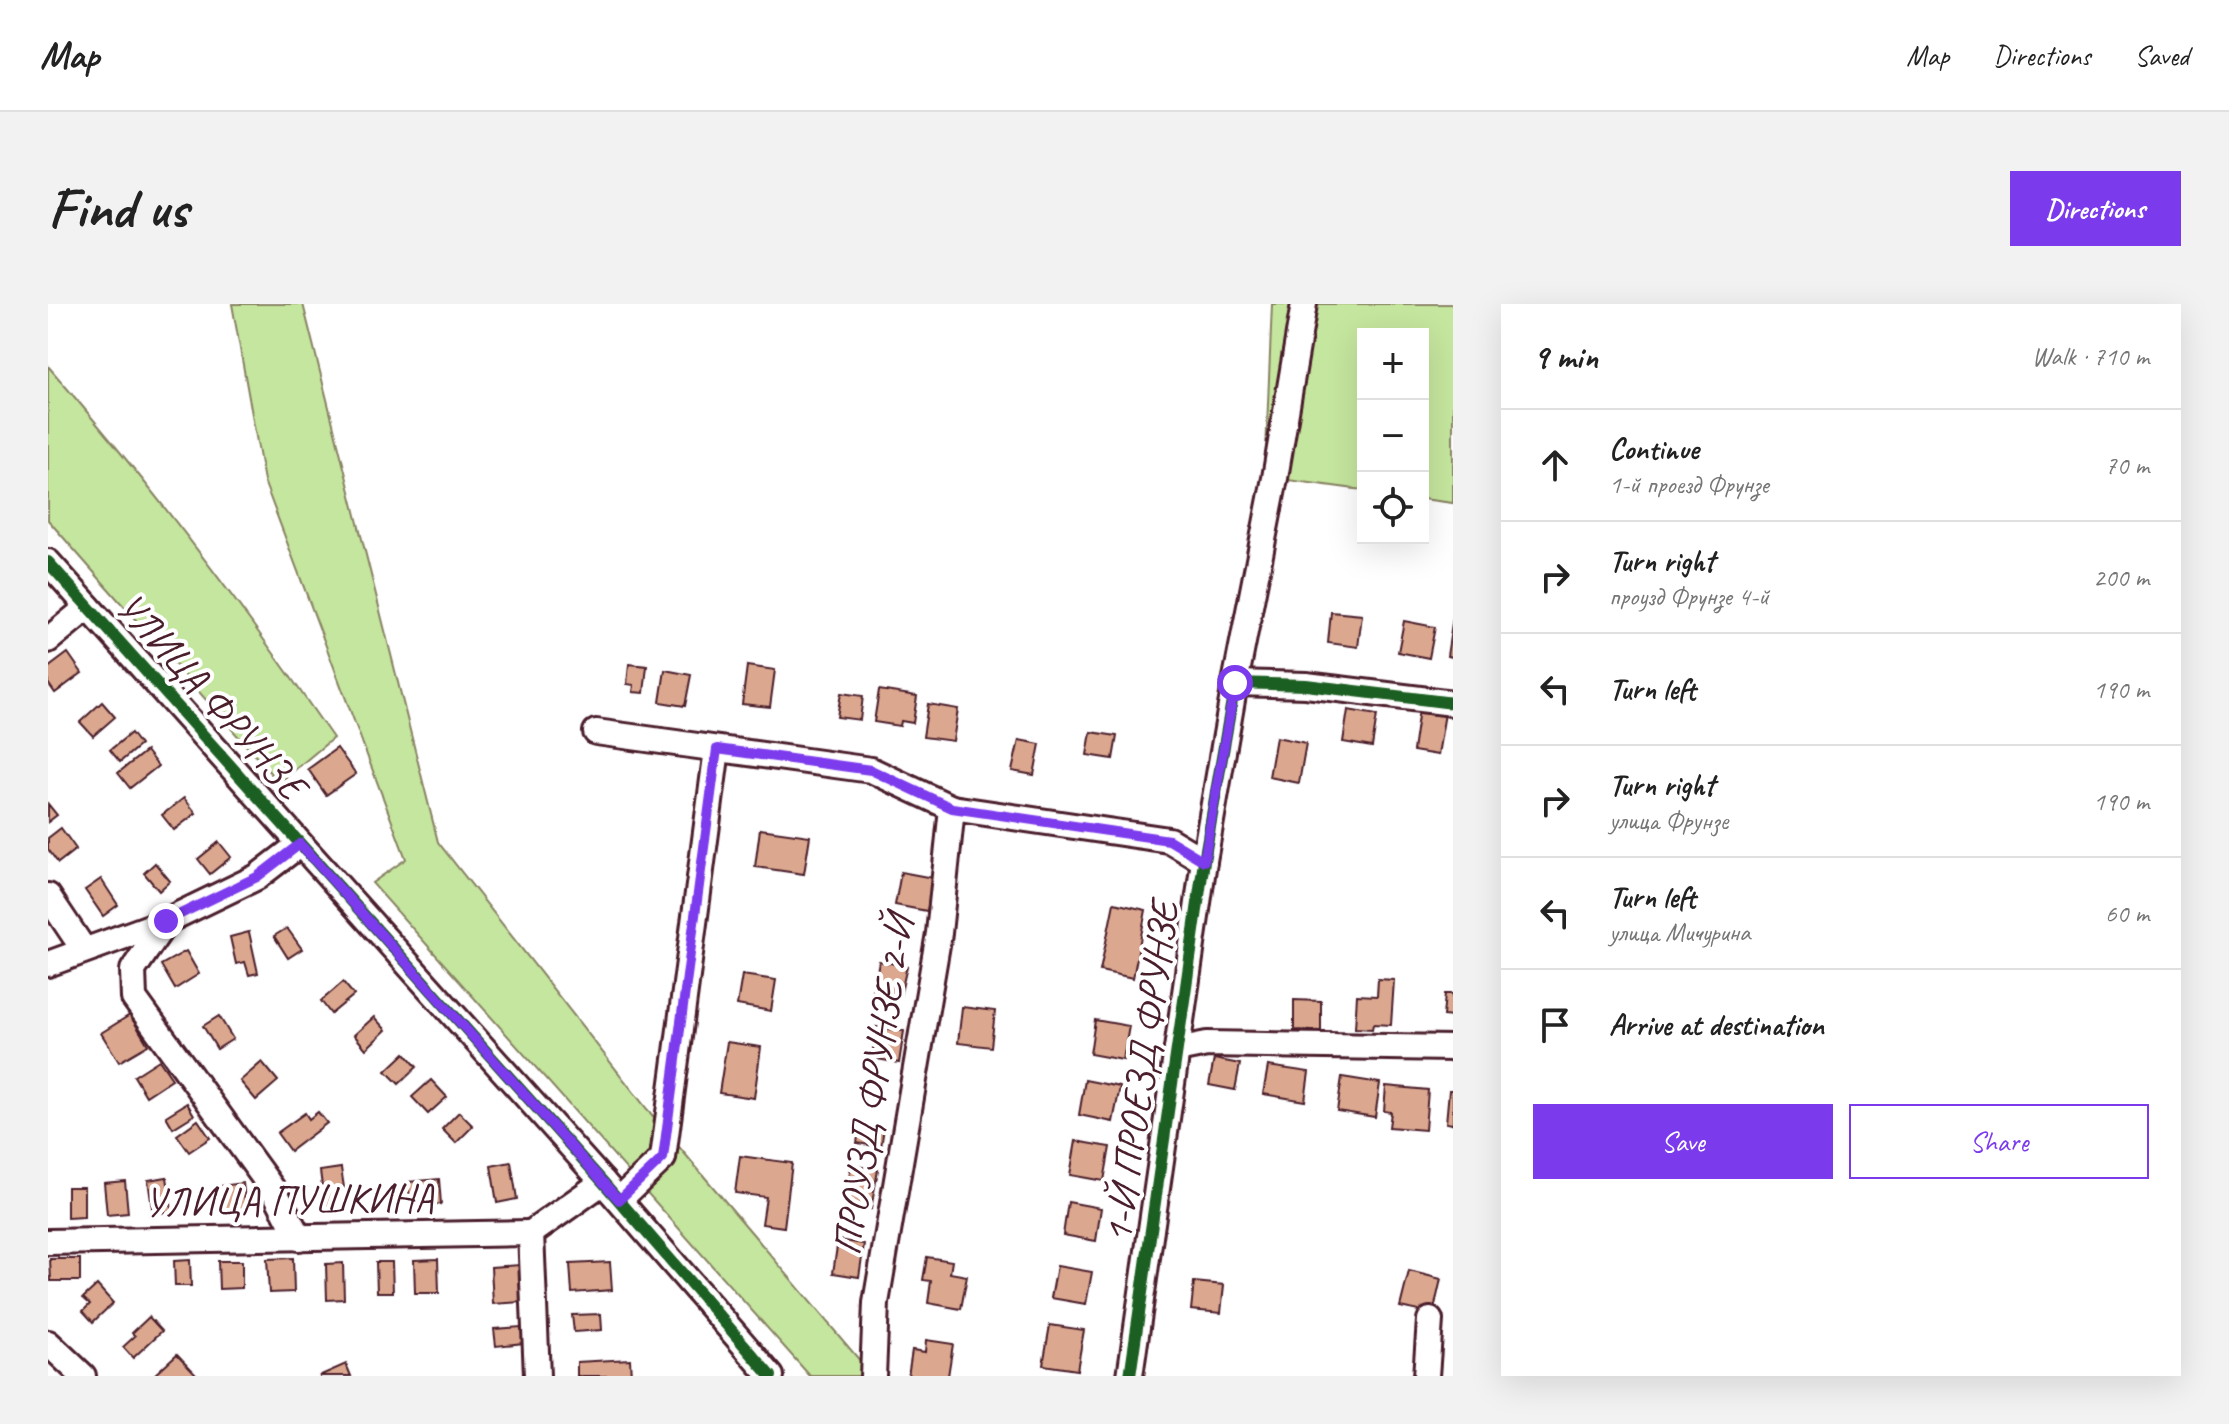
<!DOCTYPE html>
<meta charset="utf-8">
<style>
body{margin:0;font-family:Caveat,sans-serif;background:#f2f2f2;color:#222}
.controls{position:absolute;right:24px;top:24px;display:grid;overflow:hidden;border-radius:0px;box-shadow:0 8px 32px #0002}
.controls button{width:72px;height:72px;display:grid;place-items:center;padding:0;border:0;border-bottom:2px solid #e0e0e0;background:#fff;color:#222;font:40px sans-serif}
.stop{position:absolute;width:24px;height:24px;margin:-18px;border:6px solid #7c3aed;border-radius:50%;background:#fff}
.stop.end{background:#7c3aed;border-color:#fff;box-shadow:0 2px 8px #0008}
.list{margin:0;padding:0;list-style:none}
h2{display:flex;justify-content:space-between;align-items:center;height:104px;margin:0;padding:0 32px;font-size:34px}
h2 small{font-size:26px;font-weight:400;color:#767676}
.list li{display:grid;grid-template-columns:52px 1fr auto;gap:24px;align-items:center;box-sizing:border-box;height:112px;padding:0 32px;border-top:2px solid #e0e0e0}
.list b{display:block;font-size:30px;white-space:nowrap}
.list p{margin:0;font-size:26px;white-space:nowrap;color:#767676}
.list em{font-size:26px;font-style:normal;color:#767676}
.actions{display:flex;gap:16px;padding:24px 32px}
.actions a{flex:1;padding:18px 0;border:2px solid #7c3aed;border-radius:0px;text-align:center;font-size:28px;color:#7c3aed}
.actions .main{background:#7c3aed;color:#fff}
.icon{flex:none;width:44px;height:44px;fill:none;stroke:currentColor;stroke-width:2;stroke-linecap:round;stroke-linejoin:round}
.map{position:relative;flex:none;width:1405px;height:1072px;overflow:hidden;border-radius:0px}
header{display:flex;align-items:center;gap:48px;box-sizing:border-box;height:112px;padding:0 40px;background:#fff;border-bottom:2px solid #e0e0e0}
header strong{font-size:38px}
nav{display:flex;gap:44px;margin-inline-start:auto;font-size:28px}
.intro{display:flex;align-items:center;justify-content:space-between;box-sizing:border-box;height:192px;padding:0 48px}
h1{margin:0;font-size:56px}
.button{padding:20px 36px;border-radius:0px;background:#7c3aed;color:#fff;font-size:28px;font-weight:700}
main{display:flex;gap:48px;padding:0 48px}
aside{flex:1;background:#fff;border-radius:0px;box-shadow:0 8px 32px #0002}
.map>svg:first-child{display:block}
.green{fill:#c5e69e;stroke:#888264;stroke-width:2}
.building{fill:#dba88f;stroke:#4a1f2b;stroke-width:2}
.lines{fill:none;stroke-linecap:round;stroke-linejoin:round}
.minor-casing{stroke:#4a1f2b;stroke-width:30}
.minor{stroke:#fff;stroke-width:24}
.cycleway-casing{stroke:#fff;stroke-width:17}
.cycleway{stroke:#1b5e20;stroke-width:12}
.route{stroke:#7c3aed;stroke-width:10}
.labels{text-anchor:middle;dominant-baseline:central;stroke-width:8;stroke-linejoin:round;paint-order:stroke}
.street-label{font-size:40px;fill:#4a1f2b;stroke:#fff}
</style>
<header>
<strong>Map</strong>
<nav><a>Map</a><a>Directions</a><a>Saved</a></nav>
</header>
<div class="intro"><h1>Find us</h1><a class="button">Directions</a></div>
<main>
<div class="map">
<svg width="1405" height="1072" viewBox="0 0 1405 1072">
<rect width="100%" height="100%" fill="#fff"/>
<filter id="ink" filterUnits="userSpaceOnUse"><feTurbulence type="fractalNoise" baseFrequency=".0125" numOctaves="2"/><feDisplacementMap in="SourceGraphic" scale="16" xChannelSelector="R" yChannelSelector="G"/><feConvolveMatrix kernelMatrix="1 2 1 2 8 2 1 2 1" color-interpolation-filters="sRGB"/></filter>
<g filter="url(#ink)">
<!-- green -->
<g class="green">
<polygon points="184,0 255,0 390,538 599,805 825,1072 762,1072 324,579 358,555 216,177"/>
<polygon points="1224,0 1405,0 1405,199 1375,195 1375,30 1315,30 1315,186 1217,173"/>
<path d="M0,62C102,180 197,305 285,434L231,479L0,216Z"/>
</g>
<!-- building -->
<g class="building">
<polygon points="1283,308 1314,311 1310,343 1280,339"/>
<polygon points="1405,313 1405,353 1399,352"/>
<polygon points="1356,317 1387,323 1381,354 1350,348"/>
<polygon points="20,349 34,369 7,389 0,379 0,364"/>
<polygon points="581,360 599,362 596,389 585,388 586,381 579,380"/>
<polygon points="699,362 727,366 722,403 694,400"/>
<polygon points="617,366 643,371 637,402 612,398"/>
<polygon points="831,386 869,392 865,419 853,417 852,422 826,418"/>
<polygon points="793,389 815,392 812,416 789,413"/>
<polygon points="54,398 67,413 45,432 32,418"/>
<polygon points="880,400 910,405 905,437 875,433"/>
<polygon points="1371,405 1397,409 1390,451 1365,447"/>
<polygon points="1300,406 1329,411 1324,443 1295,438"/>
<polygon points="1043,428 1069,432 1065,455 1039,451"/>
<polygon points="83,429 92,441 72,458 62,446"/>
<polygon points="1228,433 1258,439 1251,479 1221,473"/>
<polygon points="971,436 992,440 986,471 964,467"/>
<polygon points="289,444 308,470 278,491 260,465"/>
<polygon points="98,447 110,462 82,484 70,469"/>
<polygon points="136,494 148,509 126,526 114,511"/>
<polygon points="0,500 9,511 0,518"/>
<polygon points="13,524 28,545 10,559 0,545 0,534"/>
<polygon points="712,525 762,532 756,570 707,563"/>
<polygon points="171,538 183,553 162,570 150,555"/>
<polygon points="107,559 122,577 111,587 96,569"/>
<polygon points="853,568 885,574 879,607 847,601"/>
<polygon points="53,575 70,601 55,612 37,586"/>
<polygon points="1066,599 1098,606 1085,674 1052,667"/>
<polygon points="239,624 254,645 240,654 226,632"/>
<polygon points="201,628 210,669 201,671 197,658 188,660 182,633"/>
<polygon points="138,647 151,670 127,685 113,661"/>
<polygon points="831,657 859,662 852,693 825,688"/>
<polygon points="694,671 728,676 723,707 689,701"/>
<polygon points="1330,675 1346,676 1343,721 1325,720 1324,725 1307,724 1309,691 1329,692"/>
<polygon points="295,678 306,691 283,710 273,697"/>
<polygon points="1397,690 1405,690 1405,713 1395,712"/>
<polygon points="1246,696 1273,697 1273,727 1246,726"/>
<polygon points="914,703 947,707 943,743 910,739"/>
<polygon points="82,711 100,741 71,758 53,729"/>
<polygon points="171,712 185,735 169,745 155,722"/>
<polygon points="326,713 338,726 318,745 306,731"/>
<polygon points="1047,716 1081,722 1075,756 1042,750"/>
<polygon points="828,723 856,727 851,759 824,754"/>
<polygon points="679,738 713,743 706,794 671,789"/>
<polygon points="357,749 369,763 351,780 338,767"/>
<polygon points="1166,755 1192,760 1187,786 1161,781"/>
<polygon points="111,756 124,775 98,792 86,772"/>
<polygon points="214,758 230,777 208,796 192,777"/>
<polygon points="1220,762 1261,768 1257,797 1215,790"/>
<polygon points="1294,773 1332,779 1327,813 1289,807"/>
<polygon points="383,776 399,793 380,810 364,793"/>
<polygon points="1037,776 1072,783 1065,818 1031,811"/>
<polygon points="1338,782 1380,786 1377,826 1341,823 1343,808 1336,807"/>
<polygon points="1401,786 1405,786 1405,820 1398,819"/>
<polygon points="139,799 146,811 125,824 118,812"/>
<polygon points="270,808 279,819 242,847 229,829 257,809 261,815"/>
<polygon points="411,808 425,822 408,839 394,825"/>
<polygon points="150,816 162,834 141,848 129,831"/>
<polygon points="812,820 836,824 833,843 809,839"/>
<polygon points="1028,837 1062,843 1056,877 1022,871"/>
<polygon points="692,852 744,859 736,923 714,920 718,893 687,889"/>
<polygon points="463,858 469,895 449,899 443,862"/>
<polygon points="803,861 830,866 823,905 797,901"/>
<polygon points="293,864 299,903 277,905 272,867"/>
<polygon points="119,873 124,907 105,910 100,876"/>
<polygon points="391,875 393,900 362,903 360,878"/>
<polygon points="77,877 80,909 59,911 56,879"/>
<polygon points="195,879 198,906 175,909 172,882"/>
<polygon points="19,883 36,883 36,913 19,914"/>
<polygon points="1020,898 1053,904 1048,937 1015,931"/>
<polygon points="790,936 816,940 811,973 785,969"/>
<polygon points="879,953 904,957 902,969 919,972 913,1005 880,999 883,977 875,976"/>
<polygon points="245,954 246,988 221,989 219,955"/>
<polygon points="2,955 32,955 32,977 3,977"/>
<polygon points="390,955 391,989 367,989 366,956"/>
<polygon points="142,956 143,982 127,982 126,957"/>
<polygon points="170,957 194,957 194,984 171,985"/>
<polygon points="328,958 344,958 345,988 329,988"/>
<polygon points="562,958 564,986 524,989 522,960"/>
<polygon points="295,959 296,995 279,996 278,960"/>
<polygon points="472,961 474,998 445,1000 443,963"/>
<polygon points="1009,962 1044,968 1038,1000 1003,994"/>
<polygon points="1361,967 1393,975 1385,1010 1352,1003"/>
<polygon points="1146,978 1176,981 1173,1009 1143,1006"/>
<polygon points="49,981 65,999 45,1018 35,1007 42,1000 35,994"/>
<polygon points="553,1010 554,1026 526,1028 524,1011"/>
<polygon points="101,1013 114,1027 85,1054 75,1043 87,1032 84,1029"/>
<polygon points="1002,1021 1036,1026 1029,1066 995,1061"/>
<polygon points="473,1023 475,1039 448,1042 446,1025"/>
<polygon points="878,1036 905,1040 900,1072 860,1072 864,1046 877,1048"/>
<polygon points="129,1050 148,1070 145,1072 105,1072"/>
<polygon points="582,1055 583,1072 529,1072 529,1058"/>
<polygon points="298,1060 303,1072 271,1072"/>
</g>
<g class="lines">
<!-- minor casing -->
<g class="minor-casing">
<g id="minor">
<polyline points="0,258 555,878 723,1072"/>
<polyline points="0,336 40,303"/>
<polyline points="1187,379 1258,381 1405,399"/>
<polyline points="548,428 823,466 904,504 1121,536 1156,557"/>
<polyline points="0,592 36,646"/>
<polyline points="118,617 85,666 86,694 228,890 251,934"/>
<polyline points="0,660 118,617 209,573 252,540"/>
<polyline points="1129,746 1159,740 1405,744"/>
<polyline points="571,896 615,854 669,445"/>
<polyline points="483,929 489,1072"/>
<polyline points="483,929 555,878"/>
<polyline points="0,938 483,929"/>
<polyline points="0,1039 35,1072"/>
<polyline points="825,1072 828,999 891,629 904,504"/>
<polyline points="1082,1072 1156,557 1187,379 1227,174 1256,0"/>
<polyline points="1378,1072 1382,1016"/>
</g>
</g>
<!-- minor -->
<use href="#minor" class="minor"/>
<!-- cycleway casing -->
<g class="cycleway-casing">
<g id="cycleway">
<polyline points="0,258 555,878 723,1072"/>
<polyline points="1082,1072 1156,557 1187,379 1258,381 1405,399"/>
</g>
</g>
<!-- cycleway -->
<use href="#cycleway" class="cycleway"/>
</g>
</g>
<g class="lines" filter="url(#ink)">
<!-- route -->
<polyline class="route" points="118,617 209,573 252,540 571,896 615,854 669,445 823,466 904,504 1121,536 1156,557 1187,379"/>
</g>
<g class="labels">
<!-- street labels -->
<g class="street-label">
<text transform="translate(163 392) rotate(48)">УЛИЦА ФРУНЗЕ</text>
<text transform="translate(1093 768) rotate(-82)">1-Й ПРОЕЗД ФРУНЗЕ</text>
<text transform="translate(825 781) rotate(-81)">ПРОУЗД ФРУНЗЕ 2-Й</text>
<text transform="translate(241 896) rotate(-1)">УЛИЦА ПУШКИНА</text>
</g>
</g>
</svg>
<div class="controls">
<button>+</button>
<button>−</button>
<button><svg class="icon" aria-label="locate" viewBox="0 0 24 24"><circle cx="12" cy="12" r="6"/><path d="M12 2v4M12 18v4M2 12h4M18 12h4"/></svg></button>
</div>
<div class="stop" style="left:1187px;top:379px"></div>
<div class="stop end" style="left:118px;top:617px"></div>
</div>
<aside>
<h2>9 min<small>Walk · 710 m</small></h2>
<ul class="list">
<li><svg class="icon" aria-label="ahead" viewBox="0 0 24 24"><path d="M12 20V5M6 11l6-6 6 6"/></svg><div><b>Continue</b><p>1-й проезд Фрунзе</p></div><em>70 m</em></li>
<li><svg class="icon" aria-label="right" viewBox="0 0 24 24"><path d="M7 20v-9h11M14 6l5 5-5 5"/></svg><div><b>Turn right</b><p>проузд Фрунзе 4-й</p></div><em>200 m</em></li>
<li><svg class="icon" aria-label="left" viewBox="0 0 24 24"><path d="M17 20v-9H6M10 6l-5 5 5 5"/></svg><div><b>Turn left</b></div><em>190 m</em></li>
<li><svg class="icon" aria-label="right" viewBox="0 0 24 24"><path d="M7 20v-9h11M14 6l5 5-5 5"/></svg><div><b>Turn right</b><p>улица Фрунзе</p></div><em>190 m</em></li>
<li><svg class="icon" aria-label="left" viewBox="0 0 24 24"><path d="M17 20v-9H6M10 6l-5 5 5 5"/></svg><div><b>Turn left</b><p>улица Мичурина</p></div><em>60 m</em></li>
<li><svg class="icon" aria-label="arrive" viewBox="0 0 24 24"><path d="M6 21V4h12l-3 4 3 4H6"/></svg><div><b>Arrive at destination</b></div></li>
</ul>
<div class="actions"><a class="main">Save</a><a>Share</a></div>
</aside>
</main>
